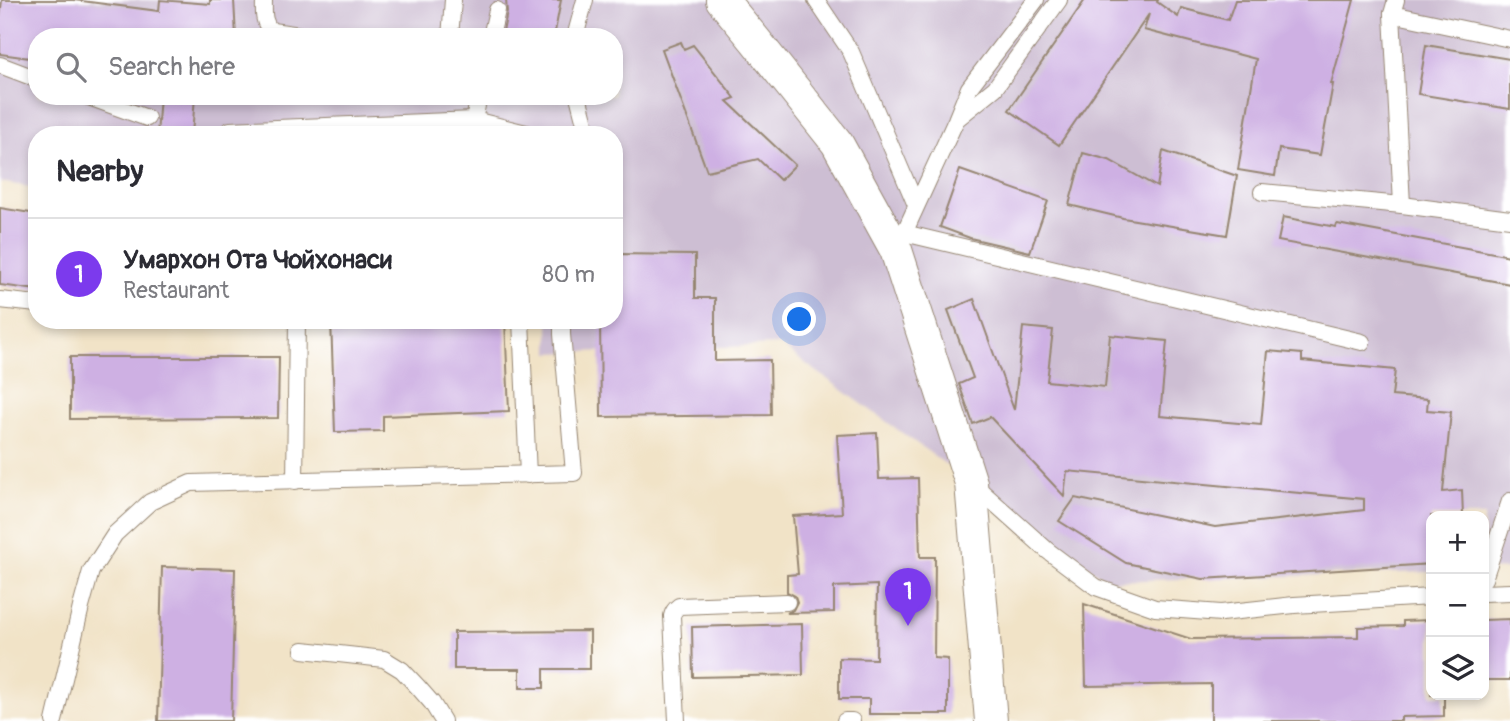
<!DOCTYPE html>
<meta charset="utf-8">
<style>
body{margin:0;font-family:Pangolin,sans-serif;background:#f2f2f3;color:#2b2b33}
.controls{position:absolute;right:21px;bottom:21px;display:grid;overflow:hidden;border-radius:14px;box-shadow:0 4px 10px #0003}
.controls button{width:63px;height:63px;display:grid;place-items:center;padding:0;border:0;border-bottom:2px solid #e1e1e2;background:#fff;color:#2b2b33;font:35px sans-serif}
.you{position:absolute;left:800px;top:320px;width:24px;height:24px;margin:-18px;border:5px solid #fff;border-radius:50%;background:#1a73e8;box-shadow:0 0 0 10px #1a73e833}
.badge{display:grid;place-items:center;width:46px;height:46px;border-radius:50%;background:#7c3aed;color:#fff;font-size:23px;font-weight:700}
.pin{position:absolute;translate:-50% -58px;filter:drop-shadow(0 2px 4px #0008)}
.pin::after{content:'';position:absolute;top:37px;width:24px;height:21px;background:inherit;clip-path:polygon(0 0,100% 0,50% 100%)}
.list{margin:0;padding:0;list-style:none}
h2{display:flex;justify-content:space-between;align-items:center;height:91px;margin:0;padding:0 28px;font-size:30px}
h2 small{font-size:23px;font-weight:400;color:#7c7c81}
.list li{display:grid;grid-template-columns:46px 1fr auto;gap:21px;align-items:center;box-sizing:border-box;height:112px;padding:0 28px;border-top:2px solid #e1e1e2}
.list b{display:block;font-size:26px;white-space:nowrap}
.list p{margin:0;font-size:23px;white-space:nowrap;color:#7c7c81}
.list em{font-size:23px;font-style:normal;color:#7c7c81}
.icon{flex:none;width:38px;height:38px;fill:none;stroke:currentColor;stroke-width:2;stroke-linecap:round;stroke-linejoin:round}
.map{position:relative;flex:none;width:1510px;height:721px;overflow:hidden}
.search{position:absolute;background:#fff;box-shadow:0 4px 10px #0003;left:28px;top:28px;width:595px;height:77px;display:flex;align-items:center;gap:18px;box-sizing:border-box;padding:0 24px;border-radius:28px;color:#7c7c81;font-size:26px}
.panel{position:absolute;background:#fff;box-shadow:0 4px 10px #0003;left:28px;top:126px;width:595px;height:203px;border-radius:28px}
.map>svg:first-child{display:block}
.industrial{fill:#cdbed3;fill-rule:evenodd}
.building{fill:#ceb0e3}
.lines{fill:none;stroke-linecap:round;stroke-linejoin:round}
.lane-casing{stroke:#968672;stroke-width:18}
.street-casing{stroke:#968672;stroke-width:34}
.lane{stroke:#fff;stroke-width:16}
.street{stroke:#fff;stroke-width:32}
</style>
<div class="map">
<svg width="1510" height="721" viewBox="0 0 1510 721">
<rect width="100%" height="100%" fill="#fff"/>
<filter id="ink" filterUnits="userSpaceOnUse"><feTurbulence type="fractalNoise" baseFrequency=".0143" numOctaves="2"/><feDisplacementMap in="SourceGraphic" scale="14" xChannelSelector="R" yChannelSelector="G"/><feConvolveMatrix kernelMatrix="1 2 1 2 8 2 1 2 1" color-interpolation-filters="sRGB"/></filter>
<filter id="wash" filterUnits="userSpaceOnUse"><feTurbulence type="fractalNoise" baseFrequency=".00686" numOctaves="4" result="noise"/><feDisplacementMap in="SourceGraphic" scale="28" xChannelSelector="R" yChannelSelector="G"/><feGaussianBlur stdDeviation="1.57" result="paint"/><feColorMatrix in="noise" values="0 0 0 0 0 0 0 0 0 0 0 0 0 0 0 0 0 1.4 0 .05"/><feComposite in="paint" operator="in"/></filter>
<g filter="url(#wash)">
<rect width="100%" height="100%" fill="#f1e3c7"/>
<!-- industrial -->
<path class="industrial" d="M0,0H1510V569L1484,570V516H1431V572L1108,581L780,345L549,353V320H614V135H37V188L0,182ZM37,37H614V96H37Z"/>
<g id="blocks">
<!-- building -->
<g class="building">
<polygon points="2,0 74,0 159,11 160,0 210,4 210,0 234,0 236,37 37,37 37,59 0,54 0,17"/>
<polygon points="506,0 561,0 554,37 502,37 507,12"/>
<polygon points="1085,0 1158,0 1157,2 1178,17 1181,8 1228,20 1235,0 1354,0 1331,84 1333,84 1320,155 1279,149 1275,176 1238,170 1256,59 1144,30 1149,14 1059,145 1009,110"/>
<polygon points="681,42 684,49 693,45 735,98 727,101 795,165 780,180 758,159 707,171 662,49"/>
<polygon points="1426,45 1510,59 1510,109 1418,94"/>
<polygon points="160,96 195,96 192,135 157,135"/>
<polygon points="1163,151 1237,176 1227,235 1123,218 1069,205 1083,153 1109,160 1157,187"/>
<polygon points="960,170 1048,201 1030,252 970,238 940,227"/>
<polygon points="0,208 37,214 37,290 0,285"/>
<polygon points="1283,217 1336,227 1337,224 1510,256 1510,284 1278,241"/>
<polygon points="614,254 695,255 695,298 715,298 715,361 770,360 771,415 601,417 600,320 614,320"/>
<polygon points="974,299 1014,410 1023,327 1053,330 1047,381 1105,387 1110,335 1167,341 1160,416 1261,425 1268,351 1302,354 1302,361 1395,370 1392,396 1428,399 1427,410 1451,412 1443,492 1462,490 1463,516 1431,516 1431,564 1203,579 1126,563 1059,521 1075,498 1215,527 1364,510 1364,499 1067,471 1064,496 990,417 973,424 959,384 973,378 948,310"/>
<polygon points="331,320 505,320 509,411 383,416 383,431 335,432"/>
<polygon points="70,357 279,357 278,418 70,419"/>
<polygon points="877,433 879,479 918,478 920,557 935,557 934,658 948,659 948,714 869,714 869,699 839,699 839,658 876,659 877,585 834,587 834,612 787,613 793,610 797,602 795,596 787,592 787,575 798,574 793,516 842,513 837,435"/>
<polygon points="162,567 235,569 231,721 158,721"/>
<polygon points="1084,604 1191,639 1358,637 1358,627 1403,626 1403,621 1431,620 1431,695 1444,695 1444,716 1401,717 1401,721 1211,721 1211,684 1086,686"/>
<polygon points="1510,619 1510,680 1484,680 1484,620"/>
<polygon points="802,624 803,675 693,677 692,627"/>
<polygon points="590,631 590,669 544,669 544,688 520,688 520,669 454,669 454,632"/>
</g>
</g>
</g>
<g filter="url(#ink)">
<use href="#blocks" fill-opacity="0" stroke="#968672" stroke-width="2"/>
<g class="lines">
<!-- lane casing -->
<g class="lane-casing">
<g id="lane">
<path d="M264,0C264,11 262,23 272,31L314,37"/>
<polyline points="816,0 851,52 916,205"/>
<polyline points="1396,0 1392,14 1510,39"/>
<polyline points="450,37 453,0"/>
<polyline points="491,37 497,10"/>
<polyline points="575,37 585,0"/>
<polyline points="0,65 37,79"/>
<polyline points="86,96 147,118"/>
<polyline points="578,96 588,135"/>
<polyline points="958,118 995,88 1059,0"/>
<polyline points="474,120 479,96"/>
<polyline points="230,130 474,120 534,135"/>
<polyline points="1262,192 1402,205 1392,14"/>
<polyline points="1402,205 1510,219"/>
<polyline points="904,233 1362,342"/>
<polyline points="900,242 956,120 969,88 1036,0"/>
<polyline points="0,300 37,304"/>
<polyline points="521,320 528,475"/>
<polyline points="295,481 297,320"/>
<polyline points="972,483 1048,551 1096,587 1155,608 1221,613 1294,605 1431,597"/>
<polyline points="1484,579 1510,501"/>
<polyline points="1484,593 1510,592"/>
<polyline points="303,650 384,659 402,670 418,687 432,703 443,721"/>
<polyline points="54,721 81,607 91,571 115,534 150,502 191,483 574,473 562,334 562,320"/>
<path d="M677,721L672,616C673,611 675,609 679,606L787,602"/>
<polyline points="845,721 852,721"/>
</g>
</g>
<!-- street casing -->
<g class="street-casing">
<polyline id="street" points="722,0 755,40 837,143 896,250 971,483 991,721"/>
</g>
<!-- lane -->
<use href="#lane" class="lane"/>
<!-- street -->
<use href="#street" class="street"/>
</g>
</g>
</svg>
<div class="controls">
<button>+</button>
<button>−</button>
<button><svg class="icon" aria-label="layers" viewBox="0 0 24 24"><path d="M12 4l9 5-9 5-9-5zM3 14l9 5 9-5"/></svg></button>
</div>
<div class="you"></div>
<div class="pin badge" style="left:908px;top:626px">1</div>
<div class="search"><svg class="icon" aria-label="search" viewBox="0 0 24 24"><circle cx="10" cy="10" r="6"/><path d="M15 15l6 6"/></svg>Search here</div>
<section class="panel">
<h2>Nearby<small></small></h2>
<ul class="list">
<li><span class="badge">1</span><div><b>Умархон Ота Чойхонаси</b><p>Restaurant</p></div><em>80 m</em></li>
</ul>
</section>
</div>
